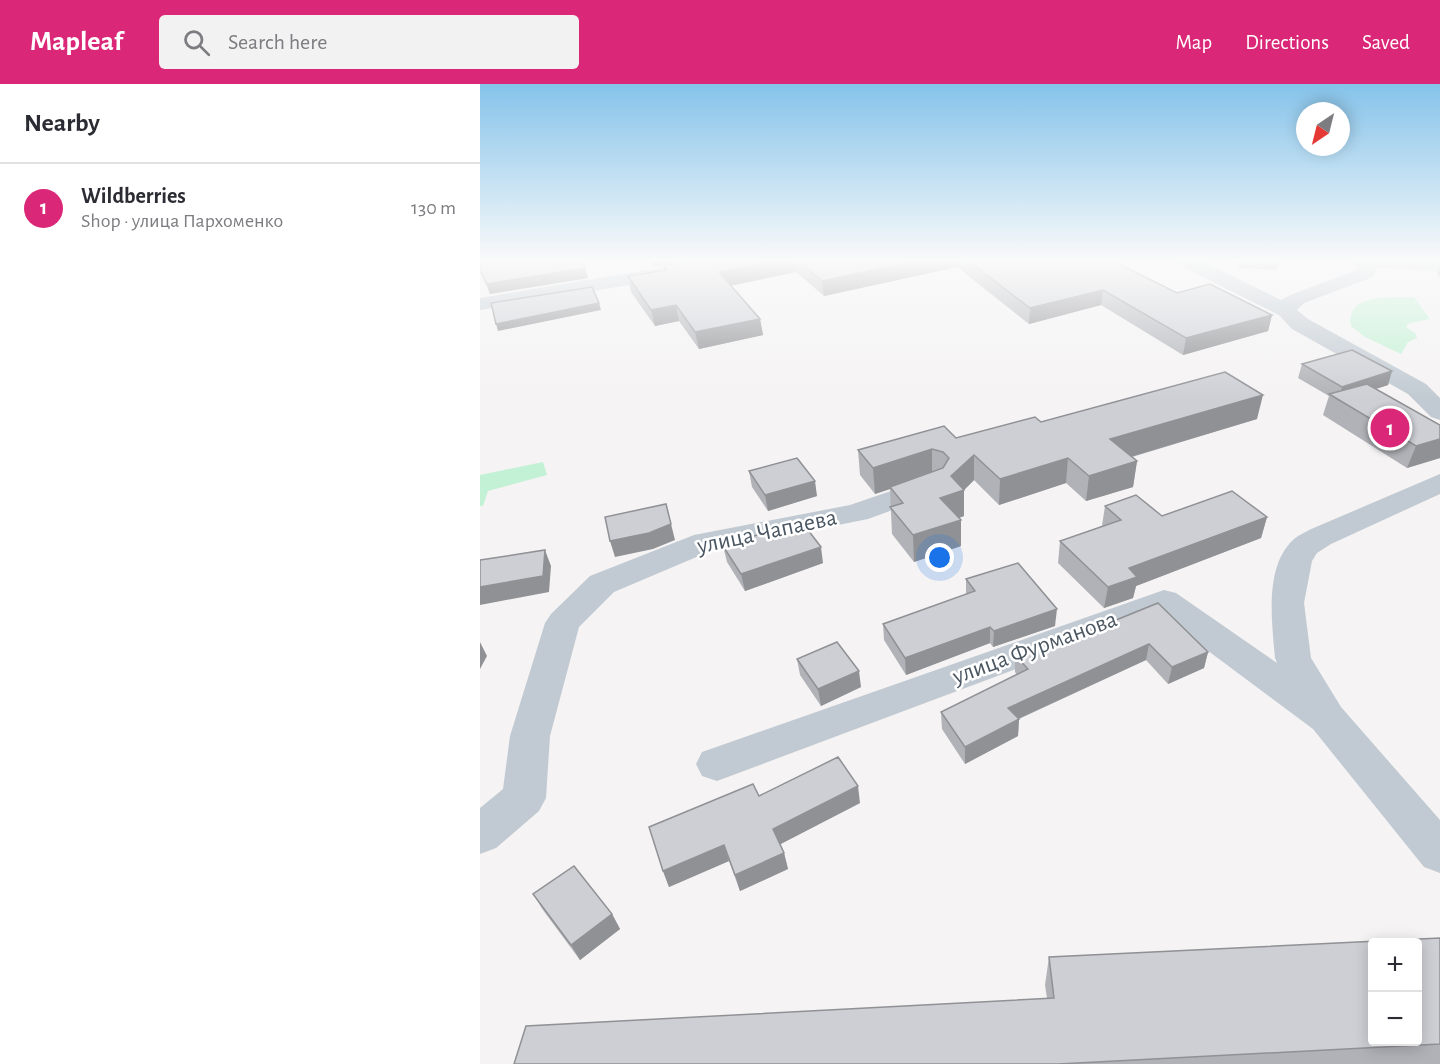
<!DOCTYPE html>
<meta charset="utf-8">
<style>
body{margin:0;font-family:"Alegreya Sans",sans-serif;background:#f2f2f3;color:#2b2b33}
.controls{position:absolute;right:18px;bottom:18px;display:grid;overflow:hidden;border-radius:6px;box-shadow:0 3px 15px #0003}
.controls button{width:54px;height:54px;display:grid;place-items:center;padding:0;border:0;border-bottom:2px solid #e1e1e2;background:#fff;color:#2b2b33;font:30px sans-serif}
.compass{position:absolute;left:816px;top:18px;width:54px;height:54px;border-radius:50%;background:#fff;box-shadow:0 3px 15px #0003;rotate:215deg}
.you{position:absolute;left:460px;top:474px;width:21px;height:21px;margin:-15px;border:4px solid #fff;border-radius:50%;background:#1a73e8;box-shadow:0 0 0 9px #1a73e833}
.badge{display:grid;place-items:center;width:39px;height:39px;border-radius:50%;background:#db2777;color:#fff;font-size:20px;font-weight:700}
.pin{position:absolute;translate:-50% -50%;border:3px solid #fff;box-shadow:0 2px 6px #0006}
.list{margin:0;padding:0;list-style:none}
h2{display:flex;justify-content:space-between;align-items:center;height:78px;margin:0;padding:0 24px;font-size:26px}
h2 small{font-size:20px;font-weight:400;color:#7c7c81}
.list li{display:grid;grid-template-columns:39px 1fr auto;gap:18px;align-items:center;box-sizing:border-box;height:90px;padding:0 24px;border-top:2px solid #e1e1e2}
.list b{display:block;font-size:22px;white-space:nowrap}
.list p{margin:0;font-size:20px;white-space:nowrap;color:#7c7c81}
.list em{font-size:20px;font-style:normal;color:#7c7c81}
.icon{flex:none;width:33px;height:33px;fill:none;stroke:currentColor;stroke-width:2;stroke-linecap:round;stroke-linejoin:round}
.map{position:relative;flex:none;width:960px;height:980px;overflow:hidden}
header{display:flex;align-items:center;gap:36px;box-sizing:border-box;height:84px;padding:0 30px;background:#db2777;color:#fff}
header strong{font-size:28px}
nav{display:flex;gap:33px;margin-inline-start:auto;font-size:21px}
.search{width:420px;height:54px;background:#f2f2f3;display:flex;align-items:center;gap:15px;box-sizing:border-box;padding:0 21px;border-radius:6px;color:#7c7c81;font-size:22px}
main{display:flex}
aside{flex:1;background:#fff}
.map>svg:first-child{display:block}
.green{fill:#c3f1d5}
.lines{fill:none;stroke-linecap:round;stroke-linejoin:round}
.minor{fill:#c1cad2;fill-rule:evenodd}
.tertiary{fill:#c1cad2;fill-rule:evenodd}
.wall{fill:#b0b2b7}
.shaded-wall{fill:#909195}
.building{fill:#cdcfd5;stroke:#909195;stroke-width:1.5;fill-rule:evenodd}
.labels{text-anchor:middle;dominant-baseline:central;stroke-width:5;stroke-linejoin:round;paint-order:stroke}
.street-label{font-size:24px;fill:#4a5661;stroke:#fff}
</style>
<header>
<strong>Mapleaf</strong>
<div class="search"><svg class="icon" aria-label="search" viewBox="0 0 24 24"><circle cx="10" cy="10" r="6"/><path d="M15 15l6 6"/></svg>Search here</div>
<nav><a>Map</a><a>Directions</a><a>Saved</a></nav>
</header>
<main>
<aside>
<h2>Nearby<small></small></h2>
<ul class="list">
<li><span class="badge">1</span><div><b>Wildberries</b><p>Shop · улица Пархоменко</p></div><em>130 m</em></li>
</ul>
</aside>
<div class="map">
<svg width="960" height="980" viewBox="0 0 960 980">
<rect width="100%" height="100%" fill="#f5f3f3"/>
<!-- green -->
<g class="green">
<path d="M934,213L950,235L929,239L926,243L936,250L937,254L928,258L921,270L885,253L871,242C865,208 912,214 934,213Z"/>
<polygon points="63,378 67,391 8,407 3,422 0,422 0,391"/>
</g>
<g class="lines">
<!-- minor -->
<g class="minor">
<polygon points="220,177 265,177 263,181 256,183 0,226 0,214"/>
<polygon points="697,177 722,177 801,216 810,211 877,186 872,177 891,177 897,185 893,193 824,219 817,226 828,235 946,300 960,314 960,336 951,333 928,310 812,245 799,231 699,181"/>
<path d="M960,390V410L851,460L837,469L832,477L824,519L831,574L861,623L960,736V789L944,783L833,645L680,531L237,697L222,692L216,680L222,668L684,506L696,509L797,579L795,574C792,539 784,483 813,456C817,452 824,449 829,446Z"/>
<polygon points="452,393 462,396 467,402 462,408 388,435 233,466 134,508 99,543 70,652 66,714 59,727 16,764 0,770 0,724 23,705 30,652 65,539 71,530 110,492 214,451 370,421"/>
</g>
<!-- tertiary -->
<polygon class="tertiary" points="871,177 960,177 960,187 880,183 873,181"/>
</g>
<!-- wall -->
<g class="wall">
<polygon points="0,177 105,184 108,194 10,210 0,188"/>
<polygon points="211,177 633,177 697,209 792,231 788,247 703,271 621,221 549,240 477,183 344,212 316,188 251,202 280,235 283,251 219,265 199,237 175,242 151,208 148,192 184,186 183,182"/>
<polygon points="758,177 799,177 797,186 759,184"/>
<polygon points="960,180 960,194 957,189"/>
<polygon points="822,280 912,287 908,301 896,305 960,341 960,374 927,384 843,331 849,312 818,294"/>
<polygon points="777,335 652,373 657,377 653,403 606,417 586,399 519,421 494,396 484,406 484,432 479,434 481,436 481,462 434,478 412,450 410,405 395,410 380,391 378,366 476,354 561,338"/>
<polygon points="269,387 337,412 288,427 272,403"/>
<polygon points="625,422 682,432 787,433 781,454 656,502 653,514 624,524 578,479 580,457 622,442"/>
<polygon points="243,462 343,479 265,507 247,478"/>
<polygon points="486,495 575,542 513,563 510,559 426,591 404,556 403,540 486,511"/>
<polygon points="599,551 728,568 724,584 688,600 666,576 539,635 538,652 485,680 462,645 461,628 537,591 535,588 535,571"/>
<polygon points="317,575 381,603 341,622 320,591"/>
<polygon points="279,712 380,719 300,760 304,769 308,785 260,807 249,777 189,803 183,787"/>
<polygon points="53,810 132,830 140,845 100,876 63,826"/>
<polygon points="960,854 960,980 34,980 567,914 565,901 569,873"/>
</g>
<!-- shaded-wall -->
<g class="shaded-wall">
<polygon points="172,177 204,177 173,183"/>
<polygon points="294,177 314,177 316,188 242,203 239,188"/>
<polygon points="436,177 477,177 477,183 344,212 342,197"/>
<polygon points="105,184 108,194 10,210 7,200"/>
<polygon points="623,206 621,221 549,240 550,224"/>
<polygon points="119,219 121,226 18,247 16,240"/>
<polygon points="196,221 199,237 175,242 171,226"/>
<polygon points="792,231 788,247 703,271 706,254"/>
<polygon points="280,235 283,251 219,265 215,248"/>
<polygon points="912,287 908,301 858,317 862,303"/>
<polygon points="783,311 777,335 627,380 630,355"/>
<polygon points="960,355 960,374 927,384 936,362"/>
<polygon points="452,365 452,390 410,403 410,405 395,410 393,384"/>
<polygon points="494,371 494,396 483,407 484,406 484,432 461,440 460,414 471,392"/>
<polygon points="588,374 586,399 519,421 520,395"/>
<polygon points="657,377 653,403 606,417 609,392"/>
<polygon points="335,397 337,412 288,427 285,411"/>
<polygon points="787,433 781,454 656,502 653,514 624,524 628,503 649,484"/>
<polygon points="481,436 481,462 434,478 433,451"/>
<polygon points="191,440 195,456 173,465 135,473 130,457"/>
<polygon points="341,463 343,479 265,507 261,490"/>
<polygon points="65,466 71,482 69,508 0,521 0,503"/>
<polygon points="577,525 575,542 513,563 514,547"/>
<polygon points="510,543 510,559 426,591 425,574"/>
<polygon points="0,558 7,572 0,585"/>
<polygon points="669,560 666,576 527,640 528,624"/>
<polygon points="728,568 724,584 688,600 692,583"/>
<polygon points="379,587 381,603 341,622 338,605"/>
<polygon points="539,635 538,652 485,680 485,663"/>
<polygon points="378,702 380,719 297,762 293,745"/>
<polygon points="244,761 249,777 189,803 183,787"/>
<polygon points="304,769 308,785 260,807 255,791"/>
<polygon points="132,830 140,845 100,876 91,861"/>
</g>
<!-- building -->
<g class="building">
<polygon points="0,177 102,177 105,184 7,200 0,186"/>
<polygon points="211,177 294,177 239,188 280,235 215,248 196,221 171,226 148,192 187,186 183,182"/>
<polygon points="318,177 436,177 342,197"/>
<polygon points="488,177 633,177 697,209 730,200 792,231 706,254 623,206 550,224"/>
<polygon points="112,203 119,219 16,240 11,219"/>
<polygon points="872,266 912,287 862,303 822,280"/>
<polygon points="745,288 783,311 630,355 657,377 609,392 588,374 520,395 494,371 471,392 484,406 460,414 481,436 433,451 410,423 423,419 410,403 463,384 469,374 463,368 452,365 393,384 378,366 464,342 476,354 555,333 561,338"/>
<polygon points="887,300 960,341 960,355 936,362 849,310"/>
<polygon points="317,374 335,397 285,411 269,387"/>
<polygon points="752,407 787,433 649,484 657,493 628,503 580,457 641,436 625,422 656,411 682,432"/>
<polygon points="186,420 191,440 169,449 130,457 125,433"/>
<polygon points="321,437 341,463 261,490 243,462"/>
<polygon points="65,466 63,492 0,503 0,476"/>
<polygon points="538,479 577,525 514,547 510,543 425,574 403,540 495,507 486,495"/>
<polygon points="678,519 728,568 692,583 669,560 528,624 539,635 485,663 461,628 548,585 535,571 597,549 599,551"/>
<polygon points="357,558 379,587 338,605 317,575"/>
<polygon points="358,673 378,702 293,745 304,769 255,791 244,761 183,787 169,743 273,700 279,712"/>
<polygon points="94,782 132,830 91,861 53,810"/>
<path d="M960,854V960L578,980H34L46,942L574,914L569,873ZM892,858H938V957H892Z"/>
</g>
<!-- sky -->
<linearGradient id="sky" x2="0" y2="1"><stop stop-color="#85c3ea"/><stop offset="0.56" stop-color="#fafafa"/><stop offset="1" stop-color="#fafafa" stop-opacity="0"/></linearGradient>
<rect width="960" height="315" fill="url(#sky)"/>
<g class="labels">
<!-- street labels -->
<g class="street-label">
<text transform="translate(287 448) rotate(-12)">улица Чапаева</text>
<text transform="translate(555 564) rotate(-20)">улица Фурманова</text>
</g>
</g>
</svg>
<div class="controls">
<button>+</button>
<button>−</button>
</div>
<svg class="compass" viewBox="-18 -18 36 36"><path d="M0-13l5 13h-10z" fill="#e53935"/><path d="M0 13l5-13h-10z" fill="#7c7c81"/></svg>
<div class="you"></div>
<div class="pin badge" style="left:910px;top:344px">1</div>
</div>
</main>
